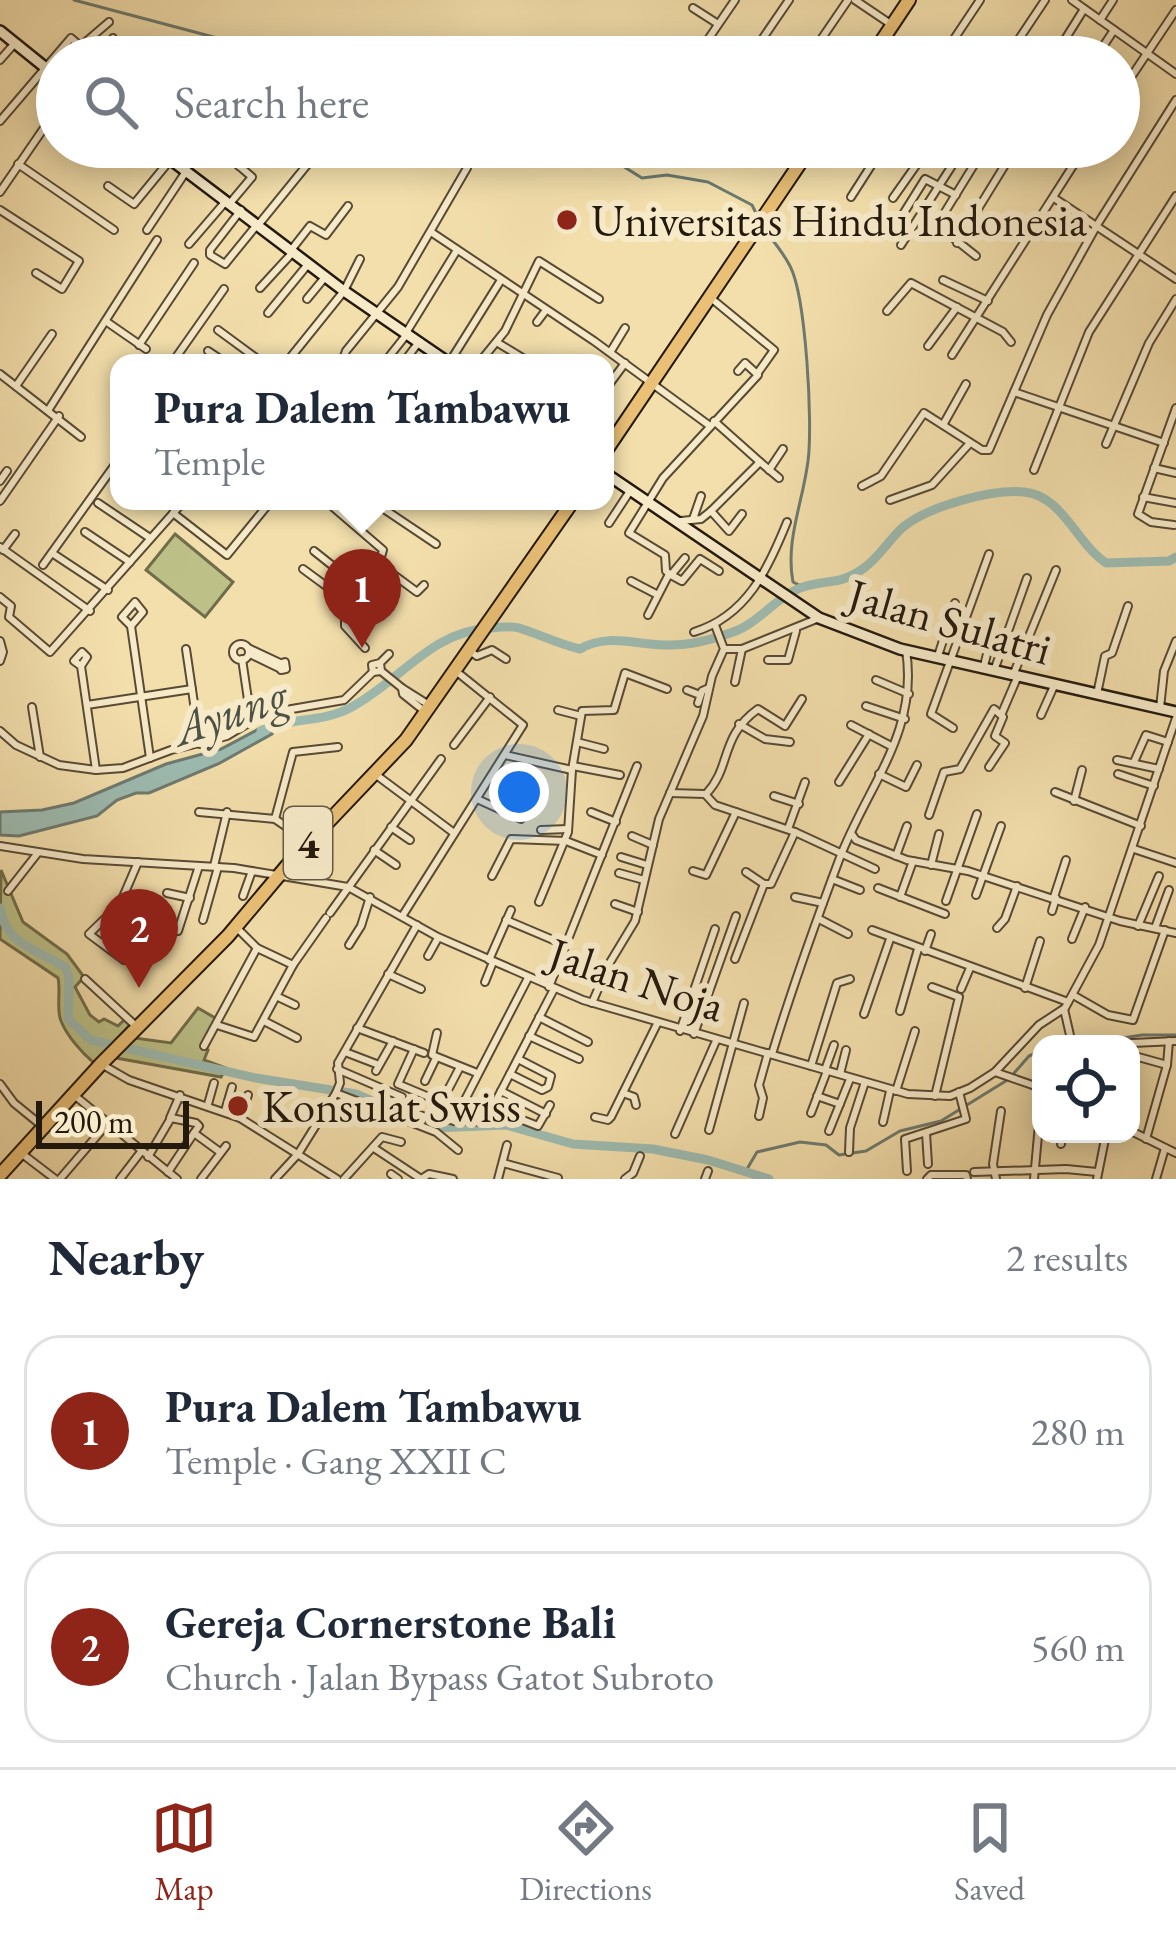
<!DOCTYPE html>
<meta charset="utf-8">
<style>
body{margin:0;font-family:"EB Garamond",serif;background:#f2f2f3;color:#1f2937}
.controls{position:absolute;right:36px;bottom:36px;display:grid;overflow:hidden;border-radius:24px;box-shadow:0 6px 30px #0003}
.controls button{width:108px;height:108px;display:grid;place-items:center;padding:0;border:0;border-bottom:3px solid #e0e1e3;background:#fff;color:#1f2937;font:60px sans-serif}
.scale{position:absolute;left:36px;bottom:30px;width:153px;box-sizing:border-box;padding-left:12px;border:6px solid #24190d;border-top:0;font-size:33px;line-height:42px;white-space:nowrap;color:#24190d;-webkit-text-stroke:9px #f7eac9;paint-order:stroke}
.you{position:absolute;left:519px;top:792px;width:42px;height:42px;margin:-30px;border:9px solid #fff;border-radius:50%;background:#1a73e8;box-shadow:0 0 0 18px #1a73e833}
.badge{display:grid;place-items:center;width:78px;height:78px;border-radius:50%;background:#8f2418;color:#fff;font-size:39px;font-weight:700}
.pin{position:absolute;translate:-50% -99px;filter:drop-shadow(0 3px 6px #0008)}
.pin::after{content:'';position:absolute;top:63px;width:42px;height:36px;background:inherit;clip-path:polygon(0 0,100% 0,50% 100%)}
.popup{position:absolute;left:110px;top:354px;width:504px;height:156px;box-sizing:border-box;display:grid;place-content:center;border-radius:24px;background:#fff;filter:drop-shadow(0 3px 9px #0005);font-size:39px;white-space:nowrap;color:#747a83}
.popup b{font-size:45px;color:#1f2937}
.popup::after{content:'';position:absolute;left:50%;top:100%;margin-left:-24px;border:24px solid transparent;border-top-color:#fff}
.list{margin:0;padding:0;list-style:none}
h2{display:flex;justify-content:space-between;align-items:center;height:156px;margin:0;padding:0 48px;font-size:51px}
h2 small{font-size:39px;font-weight:400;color:#747a83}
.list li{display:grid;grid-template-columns:78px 1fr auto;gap:36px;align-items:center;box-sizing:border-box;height:192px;margin:0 24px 24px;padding:0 24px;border:3px solid #e0e1e3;border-radius:36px}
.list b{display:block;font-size:45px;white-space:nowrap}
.list p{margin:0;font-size:39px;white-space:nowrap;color:#747a83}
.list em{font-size:39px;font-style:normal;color:#747a83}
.icon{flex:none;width:66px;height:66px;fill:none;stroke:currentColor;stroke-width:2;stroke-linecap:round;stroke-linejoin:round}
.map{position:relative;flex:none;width:1176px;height:1179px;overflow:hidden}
.search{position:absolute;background:#fff;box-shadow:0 6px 30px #0003;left:36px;right:36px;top:36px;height:132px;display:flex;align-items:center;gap:30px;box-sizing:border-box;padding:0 42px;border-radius:66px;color:#747a83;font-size:45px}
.sheet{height:588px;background:#fff}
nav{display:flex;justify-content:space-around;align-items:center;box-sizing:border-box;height:168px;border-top:3px solid #e0e1e3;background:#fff;font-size:33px;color:#747a83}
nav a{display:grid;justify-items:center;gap:6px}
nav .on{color:#8f2418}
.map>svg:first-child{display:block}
.green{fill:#bdc188;stroke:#706d4a;stroke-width:3}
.water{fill:#9dbbb1;stroke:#6d7a6f;stroke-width:3}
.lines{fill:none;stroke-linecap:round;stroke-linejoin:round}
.stream{stroke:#6d7a6f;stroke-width:3}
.river{stroke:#9dbbb1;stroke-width:9}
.minor-casing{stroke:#584a35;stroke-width:10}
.secondary-casing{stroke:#24190d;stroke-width:14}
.trunk-casing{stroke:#24190d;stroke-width:16}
.minor{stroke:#f7eac9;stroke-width:6}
.secondary{stroke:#f7eac9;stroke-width:9}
.trunk{stroke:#eac076;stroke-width:12}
.poi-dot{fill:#8f2418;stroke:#f7eac9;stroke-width:4.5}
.labels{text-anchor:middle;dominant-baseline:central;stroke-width:12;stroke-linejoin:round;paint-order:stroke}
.shield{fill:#f7eac9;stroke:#635845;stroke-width:3}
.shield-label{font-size:42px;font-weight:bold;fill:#24190d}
.poi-label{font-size:45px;fill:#24190d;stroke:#f7eac9;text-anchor:start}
.street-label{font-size:45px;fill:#24190d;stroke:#f7eac9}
.water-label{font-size:48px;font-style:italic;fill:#4e5246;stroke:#f7eac9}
</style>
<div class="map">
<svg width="1176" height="1179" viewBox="0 0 1176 1179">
<rect width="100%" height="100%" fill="#f3dfac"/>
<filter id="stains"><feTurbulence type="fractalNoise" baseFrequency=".00167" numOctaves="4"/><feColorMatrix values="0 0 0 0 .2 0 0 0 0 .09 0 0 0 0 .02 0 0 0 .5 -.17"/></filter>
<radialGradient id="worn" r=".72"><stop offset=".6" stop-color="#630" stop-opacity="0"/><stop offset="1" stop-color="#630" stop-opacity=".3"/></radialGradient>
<!-- green -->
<g class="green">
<polygon points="175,534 233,582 205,617 146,570"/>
<path d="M1,870L23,922L67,954L84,977L75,987L90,1015L99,1022L104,1019L118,1026L124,1020L130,1025L94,1063C82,1053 67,1036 61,1021C56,1009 61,992 58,978L0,939Z"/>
<polygon points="198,1008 217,1019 202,1047 208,1050 204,1060 226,1068 221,1077 116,1058 135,1038 171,1043"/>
</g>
<!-- water -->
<polygon class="water" points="270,723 272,734 218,764 149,793 136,793 117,800 97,816 19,836 0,835 0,812 42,810 74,803 166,764 221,749"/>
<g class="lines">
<!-- stream -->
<g class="stream">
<polyline points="74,0 221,39 259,39 289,57"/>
<polyline points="562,147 597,150 642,178 667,175 708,182 752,205 759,219"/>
<path d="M763,227C772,240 783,252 790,266C806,296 813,425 808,461C803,502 785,541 793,582L803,587"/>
<polyline points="1085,1044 1142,1035 1176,1035"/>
<polyline points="747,1169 757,1152 800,1142 826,1145 839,1155 866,1151 900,1131 941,1121 1009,1079 1029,1056 1041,1051"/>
</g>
<!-- river -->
<g class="river">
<path d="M261,731C289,717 321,723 350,708C400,682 431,630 492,628C500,627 511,626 519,628C539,634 558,644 580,649C609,632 638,646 670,645C691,645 714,639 733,632C759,623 777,596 803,587C827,579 839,586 864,568C879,557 889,540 902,528C928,506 992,489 1024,492C1062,495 1077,544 1106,563L1169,561L1176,557"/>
<path d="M0,908C6,946 38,949 66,968L69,978L68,1019L91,1040L256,1078L356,1094L434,1128L506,1125L573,1144L653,1149L708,1160L769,1179"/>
</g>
<!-- minor casing -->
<g class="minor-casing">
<g id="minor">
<polyline points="855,0 892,25"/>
<polyline points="1072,0 1176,74"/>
<polyline points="693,8 718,24"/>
<polyline points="1100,20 1113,0"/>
<polyline points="81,46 109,22"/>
<polyline points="949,47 962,57"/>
<polyline points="94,57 113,38"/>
<polyline points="193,57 199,50"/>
<polyline points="262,57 266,50"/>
<polyline points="696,57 735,0"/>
<polyline points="750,57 789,0"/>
<polyline points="809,57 848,0"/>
<polyline points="942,57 980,0"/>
<polyline points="1007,57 1045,0"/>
<polyline points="1054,57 1084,9"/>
<polyline points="1096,57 1114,30"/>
<polyline points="0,60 15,43"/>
<polyline points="1119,95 1176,10"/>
<polyline points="0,121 71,38 93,57"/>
<polyline points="214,147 218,151"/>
<polyline points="273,147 284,156"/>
<polyline points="18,164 114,230"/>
<polyline points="239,166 256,147"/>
<polyline points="183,167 198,147"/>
<polyline points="108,186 134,204 171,159"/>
<polyline points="0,192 57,109"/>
<polyline points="851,197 883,147"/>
<polyline points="893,198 929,147"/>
<polyline points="1054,198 1176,279"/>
<polyline points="231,202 252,177 231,159"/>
<polyline points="0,210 79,261 62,289 36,273"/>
<polyline points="241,210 210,250 210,255 225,264 256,226"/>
<polyline points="900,219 925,179 956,195"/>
<polyline points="259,224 311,160"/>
<polyline points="147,230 187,170"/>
<polyline points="431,232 594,341 710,426"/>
<polyline points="957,243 1016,147"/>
<polyline points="189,244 226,201"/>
<polyline points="901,245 964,147"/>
<polyline points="292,249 310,226 326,235 348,206"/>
<polyline points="976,256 937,225 982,152"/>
<polyline points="943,280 988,301"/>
<polyline points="260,288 294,251"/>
<polyline points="307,299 326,276"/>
<polyline points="712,299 774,350 757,374"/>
<polyline points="887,311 911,283 1003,332 1011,342"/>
<polyline points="268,313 309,263"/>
<polyline points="107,322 146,349"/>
<polyline points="537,322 546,310"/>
<polyline points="218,330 263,363"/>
<polyline points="406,333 457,250"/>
<polyline points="498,343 531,363"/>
<polyline points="139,345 194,263"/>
<polyline points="928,346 957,307"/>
<polyline points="208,351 226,363"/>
<polyline points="611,351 625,328"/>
<polyline points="952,355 1085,147"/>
<polyline points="172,363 224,289"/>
<polyline points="286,363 344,291 360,259"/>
<polyline points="353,363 344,356 346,351 398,287 467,168"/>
<polyline points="384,363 407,334"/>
<polyline points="403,363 419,342"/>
<polyline points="449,363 501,280"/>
<polyline points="479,363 505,331 539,261 599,299"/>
<polyline points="0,374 81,437"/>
<polyline points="16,386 52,334"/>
<polyline points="605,390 625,363"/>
<polyline points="1014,392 1164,443"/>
<polyline points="49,409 157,240"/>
<polyline points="714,421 760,462 711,511 729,531 742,514"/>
<polyline points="943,425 966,384"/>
<polyline points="1106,444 1149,343 1176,299"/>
<polyline points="760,462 779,478"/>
<polyline points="1154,468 1176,473"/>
<polyline points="769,470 783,449"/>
<polyline points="1034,470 1089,332 1176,196"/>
<polyline points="0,481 7,471"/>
<polyline points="862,486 881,476 924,413 982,450 989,450 1047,315 1097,225 1176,100"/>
<polyline points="1143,497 1176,503"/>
<polyline points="890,500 932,485 970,443"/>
<polyline points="0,501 59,416"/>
<polyline points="326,501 383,550 379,564 345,620 345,626 365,648"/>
<polyline points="372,501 436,544"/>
<polyline points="98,503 150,538"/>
<polyline points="173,513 227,555 271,501"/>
<polyline points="693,519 701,496"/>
<polyline points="681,521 701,519 711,511"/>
<polyline points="609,523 630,491"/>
<polyline points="354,524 371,503"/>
<polyline points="1174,525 1151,522 1138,514 1176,408"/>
<polyline points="85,532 130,562"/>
<polyline points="0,547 90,611"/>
<polyline points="3,550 15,534"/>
<polyline points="314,551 363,590"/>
<polyline points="52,553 108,590"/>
<polyline points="379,564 417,592 424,585"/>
<polyline points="43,565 119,459"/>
<polyline points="303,569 337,594 351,581"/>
<polyline points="671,575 666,571 665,555 629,533 663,478 758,375 745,363 738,371"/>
<polyline points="671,575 682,581 700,559 719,571"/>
<polyline points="671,575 685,558"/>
<polyline points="631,581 656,594"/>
<polyline points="0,597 11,606 9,617 50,652 184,501"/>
<polygon points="135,602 143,612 131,626 122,617"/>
<polyline points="648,615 669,574"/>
<polyline points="131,626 150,758"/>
<path d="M694,632C747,616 768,569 787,522"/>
<polyline points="0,641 3,652 0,661"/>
<circle cx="241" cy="652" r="8"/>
<polyline points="248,648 280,663"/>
<polyline points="186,649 200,744"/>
<polyline points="724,649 742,649 819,618"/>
<polyline points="471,652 477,656 492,650 506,659"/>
<polyline points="250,654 279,668"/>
<polyline points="938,656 955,603"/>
<polyline points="242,659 251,720"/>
<polyline points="768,660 788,660 796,631"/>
<polygon points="285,662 286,669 281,670 279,664"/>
<polyline points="380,663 372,665 373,672 381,671 380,663 389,654"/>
<polyline points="81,666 87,657 82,652 74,661 81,666 96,770"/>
<polyline points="984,666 990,642"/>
<polyline points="995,668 1027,578"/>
<polyline points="381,671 402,688"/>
<polyline points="1014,673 1056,570"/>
<polyline points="876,680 909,694"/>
<polyline points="735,682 742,649"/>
<polyline points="687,690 700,695"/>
<polyline points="1097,694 1105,656 1112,653 1128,606"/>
<polyline points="698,703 702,691 709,688"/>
<polyline points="87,705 192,689"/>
<polyline points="866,706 905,719"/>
<polyline points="32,707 40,757"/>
<polyline points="1160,708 1164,671 1176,641"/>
<polyline points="423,710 403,694 402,688 429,705"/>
<polyline points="558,710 581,716"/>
<polyline points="1002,713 1017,678"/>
<polyline points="1041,715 1054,686"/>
<polyline points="739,724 765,739 790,742"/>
<polyline points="851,725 891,746"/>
<polyline points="953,728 931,714 989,554"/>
<polyline points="0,731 16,745 59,765 96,770 123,768 171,750 227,736 263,714 344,700 373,672"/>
<polyline points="577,742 604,749"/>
<polyline points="454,745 490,697"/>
<polyline points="505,755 572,770"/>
<polyline points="1117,760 1159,769"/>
<polyline points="1134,762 1146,735 1168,742"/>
<polyline points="573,766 620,775"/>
<polyline points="375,774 454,833"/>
<polyline points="879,774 906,787 917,765"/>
<polyline points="1118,774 1154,786"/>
<polyline points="839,782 869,734"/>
<polyline points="1055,792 1141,826"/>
<polyline points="670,793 705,794 715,805 795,832 875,869"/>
<path d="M706,794C732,767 719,737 758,709L785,726L802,699"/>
<polyline points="774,796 799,804"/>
<polyline points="477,799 521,819 526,804"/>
<polyline points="1074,801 1082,770"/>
<polyline points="199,812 275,819 306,840"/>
<polyline points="591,812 616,822"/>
<polyline points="929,815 944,772 960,769 994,709 1003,717 995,736 1005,743 989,767"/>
<polyline points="275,819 293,752 338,747"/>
<polyline points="391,827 410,840"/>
<polyline points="788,829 805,782"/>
<polyline points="541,830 568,829"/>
<polyline points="851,833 856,840 907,860 968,871 1120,921 1176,933"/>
<polyline points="632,836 653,845"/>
<polyline points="0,846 83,859 234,868 348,887 438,937 583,1000 908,1094 950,1096 970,1088 995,1072 1039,1025 1065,1008 1099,945 1176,718"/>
<polyline points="1134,849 1176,863"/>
<polyline points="374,850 396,865"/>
<polyline points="896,856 907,826"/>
<polyline points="621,857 647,865"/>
<polyline points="138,862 120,904 89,934 124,960 147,919"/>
<polyline points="931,865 939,834"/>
<polyline points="214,866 227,812"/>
<polyline points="693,871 706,875 736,812"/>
<polyline points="746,872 764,884"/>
<polyline points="619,873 644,880"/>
<polyline points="492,876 511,839 566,841 602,855"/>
<polyline points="832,879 860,890"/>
<polyline points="764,884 771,884 795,832"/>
<polyline points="878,888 945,914"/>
<polyline points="8,891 37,854"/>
<polyline points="167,893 190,898"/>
<polyline points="976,895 1001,826"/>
<polyline points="243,896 252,871"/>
<polyline points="795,897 823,903"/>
<polyline points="900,897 913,861"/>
<polyline points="1054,897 1066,860"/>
<polyline points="946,901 977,814"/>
<polyline points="539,902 568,832 572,770 582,711 614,710 625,673 667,689"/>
<polyline points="615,904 638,912"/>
<polyline points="1052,911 1056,898"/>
<polyline points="330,913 441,759"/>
<polyline points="403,915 523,725 457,672"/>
<polyline points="819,919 848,934"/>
<polyline points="203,920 218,867"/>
<polyline points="506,920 565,945"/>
<polyline points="1138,926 1159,876"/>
<polyline points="237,928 257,948 293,965"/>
<polyline points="997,928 1005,919 1017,886"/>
<polyline points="1155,928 1169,890"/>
<polyline points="872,930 1068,1002"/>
<polyline points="178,931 199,866"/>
<polyline points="1072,939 1085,907"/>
<polyline points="349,945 361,926 370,897"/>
<polyline points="925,951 931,934"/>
<polyline points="428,956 438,938"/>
<polyline points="735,959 764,884"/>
<polyline points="489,960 511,910"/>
<polyline points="388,974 421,989"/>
<polyline points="85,979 137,1027"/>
<polyline points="485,982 493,962"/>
<polyline points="549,987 637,766"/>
<polyline points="932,987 959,997 935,1096"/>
<polyline points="1025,988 1040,941"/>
<polyline points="961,989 970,968"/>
<polyline points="1073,995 1108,1015 1133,1020 1165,930"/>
<polyline points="278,997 295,1005"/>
<polyline points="592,1003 609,964 635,921 659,819 703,716 712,676 724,649 715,625"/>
<polyline points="1064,1009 1072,1044"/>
<polyline points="900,1011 918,949"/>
<polyline points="864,1014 890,939"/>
<polyline points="539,1017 588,1042"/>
<polyline points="264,1021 297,1038"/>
<polyline points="217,1025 254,1037 293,965 326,918"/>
<polyline points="357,1028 424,1053"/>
<polyline points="680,1031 715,929"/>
<polyline points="437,1033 432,1055 477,1073"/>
<polyline points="694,1034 736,916"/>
<polyline points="529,1036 579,1059"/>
<polyline points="1111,1044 1176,1041"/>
<polyline points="204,1046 257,948"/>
<polyline points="414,1049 398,1084 429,1097"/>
<polyline points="345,1052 379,1065"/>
<path d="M772,1054C792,988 815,924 839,860C867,786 919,733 906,650"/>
<polyline points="1131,1055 1167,1065 1146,1139"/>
<polyline points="101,1064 129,1080 240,1118 337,1179"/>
<polyline points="1167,1065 1169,1041"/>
<polyline points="811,1066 837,983 850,979"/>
<polyline points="337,1069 402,1097"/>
<polyline points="825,1070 834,1045"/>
<polyline points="376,1071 393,1041"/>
<polyline points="995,1072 1041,1088"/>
<polyline points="510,1074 542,1090 548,1087 551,1076 518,1059"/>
<polyline points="840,1074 846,1050"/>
<polyline points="425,1081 436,1058"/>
<polyline points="0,1084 14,1103 41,1125"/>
<polyline points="449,1088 460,1067"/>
<polyline points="501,1091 546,1114"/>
<polyline points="896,1091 915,1031"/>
<polyline points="336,1093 436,1132 458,1150"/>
<polyline points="623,1093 634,1097 636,1105"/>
<polyline points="74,1095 177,1179"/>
<polyline points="817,1096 840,1104"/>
<polyline points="208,1104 214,1083"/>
<polyline points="401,1107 430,1119 485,1122 554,989"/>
<polyline points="492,1108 538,1126 550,1105"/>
<polyline points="225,1111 232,1087"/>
<polyline points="811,1113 827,1071"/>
<polyline points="759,1116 763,1098 759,1085 768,1053"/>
<polyline points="595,1117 608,1120 611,1117 657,1024"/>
<polyline points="170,1118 180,1095"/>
<polyline points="240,1118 248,1095"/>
<polyline points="454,1121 527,980"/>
<polyline points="883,1122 890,1091"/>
<polyline points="709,1130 744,1003"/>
<polyline points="829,1131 850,1079"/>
<polyline points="1131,1131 1176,1153"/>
<polyline points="926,1133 928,1164"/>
<polyline points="675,1134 716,1041"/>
<polyline points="1079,1138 1080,1134"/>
<polyline points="1061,1144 1062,1134"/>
<polyline points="374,1148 421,1179 429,1174 453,1179"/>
<polyline points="849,1152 850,1128 865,1082"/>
<polyline points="21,1153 55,1179"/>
<polyline points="148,1157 171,1118 196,1123 199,1126 194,1133 220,1152"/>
<polyline points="503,1163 558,1178"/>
<polyline points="907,1171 905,1139 966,1119 959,1092"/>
<polyline points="168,1172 194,1133"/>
<polyline points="974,1172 1066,1169 1097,1172"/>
<polyline points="391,1174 398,1179"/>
<polyline points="60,1179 107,1124"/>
<polyline points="120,1179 140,1153"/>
<polyline points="201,1179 226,1146"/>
<polyline points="275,1179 298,1154 336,1093 340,1083 338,1063 417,925"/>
<polyline points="344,1179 382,1137 401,1142"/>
<polyline points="498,1179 507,1145"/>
<polyline points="625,1179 633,1173 640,1156"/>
<polyline points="705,1179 708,1171"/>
<polyline points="927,1179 931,1175 966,1175 967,1179"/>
<polyline points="996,1179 993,1164 1001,1111"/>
<polyline points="1034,1179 1041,1103"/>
<polyline points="1097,1179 1106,1134"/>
<polyline points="1156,1179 1165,1148"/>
</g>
</g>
<!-- secondary casing -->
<g class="secondary-casing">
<g id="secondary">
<polyline points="0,31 57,77"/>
<polyline points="154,147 344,291 449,363"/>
<polyline points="605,473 819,618 900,649 1176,712"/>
</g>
</g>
<!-- trunk casing -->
<g class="trunk-casing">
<g id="trunk">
<polyline points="871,57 909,0"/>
<polyline points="605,452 811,147"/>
<polyline points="0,1175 101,1064 228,936 291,861 406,740 573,501"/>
</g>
</g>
<!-- minor -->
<use href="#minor" class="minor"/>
<!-- secondary -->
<use href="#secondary" class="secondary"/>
<!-- trunk -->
<use href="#trunk" class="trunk"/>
</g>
<!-- markers -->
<g class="poi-dot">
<circle cx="567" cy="220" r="12"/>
<circle cx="238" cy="1106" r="12"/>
</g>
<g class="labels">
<!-- shield labels -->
<rect class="shield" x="284" y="807" width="48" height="72" rx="9"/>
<g class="shield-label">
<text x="308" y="843">4</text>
</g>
<!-- poi labels -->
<g class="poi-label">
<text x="591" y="220">Universitas Hindu Indonesia</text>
<text x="262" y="1106">Konsulat Swiss</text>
</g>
<!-- street labels -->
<g class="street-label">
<text transform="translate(950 621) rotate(16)">Jalan Sulatri</text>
<text transform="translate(637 979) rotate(18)">Jalan Noja</text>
</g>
<!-- water labels -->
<g class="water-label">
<text transform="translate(230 711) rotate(-19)">Ayung</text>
</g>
</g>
<rect width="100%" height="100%" filter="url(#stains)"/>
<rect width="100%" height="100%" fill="url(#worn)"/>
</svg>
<div class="controls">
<button><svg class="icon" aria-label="locate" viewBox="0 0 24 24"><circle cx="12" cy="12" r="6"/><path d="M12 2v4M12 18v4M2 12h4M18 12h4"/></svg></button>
</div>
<div class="scale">200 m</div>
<div class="you"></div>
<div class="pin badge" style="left:362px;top:648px">1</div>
<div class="popup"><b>Pura Dalem Tambawu</b>Temple</div>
<div class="pin badge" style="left:139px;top:988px">2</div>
<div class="search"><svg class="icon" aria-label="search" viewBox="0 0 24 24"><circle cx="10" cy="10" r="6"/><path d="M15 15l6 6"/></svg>Search here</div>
</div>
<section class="sheet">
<h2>Nearby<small>2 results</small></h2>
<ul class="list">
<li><span class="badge">1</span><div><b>Pura Dalem Tambawu</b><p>Temple · Gang XXII C</p></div><em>280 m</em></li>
<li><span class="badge">2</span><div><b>Gereja Cornerstone Bali</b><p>Church · Jalan Bypass Gatot Subroto</p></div><em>560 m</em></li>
</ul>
</section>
<nav>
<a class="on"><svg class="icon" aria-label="map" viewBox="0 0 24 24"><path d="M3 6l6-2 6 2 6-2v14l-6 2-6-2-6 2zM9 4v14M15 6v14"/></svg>Map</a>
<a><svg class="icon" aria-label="directions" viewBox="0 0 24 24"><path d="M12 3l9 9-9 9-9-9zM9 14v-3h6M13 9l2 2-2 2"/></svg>Directions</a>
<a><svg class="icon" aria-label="saved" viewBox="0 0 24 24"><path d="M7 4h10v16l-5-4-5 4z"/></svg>Saved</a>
</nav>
